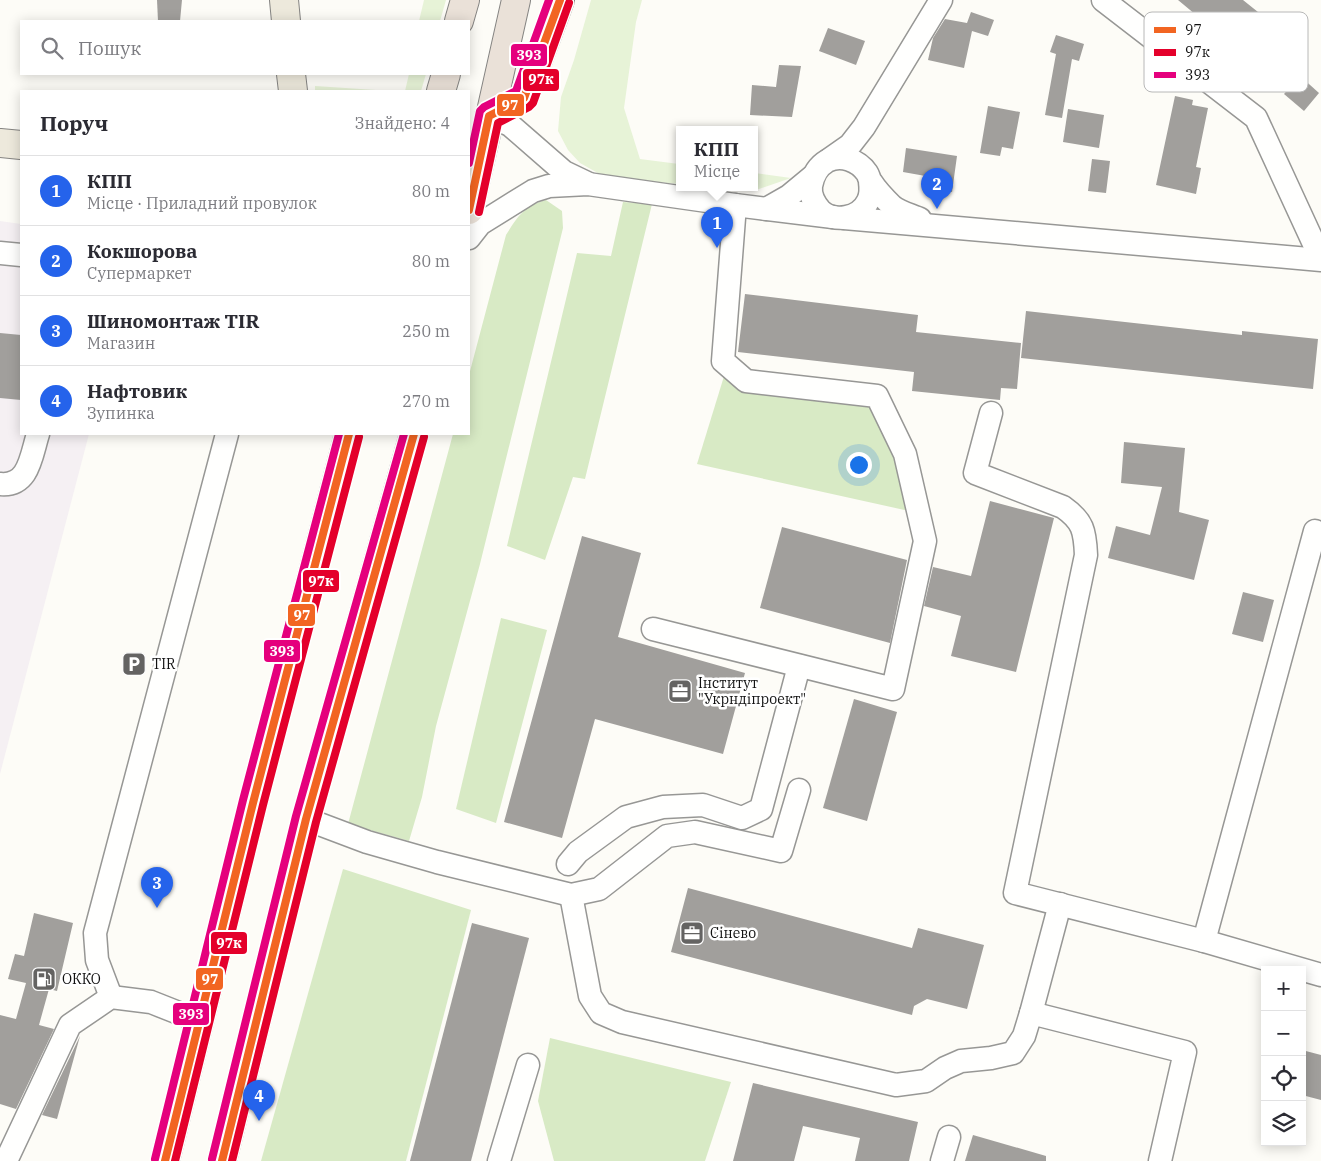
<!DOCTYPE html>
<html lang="uk">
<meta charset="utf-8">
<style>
body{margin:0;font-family:"IBM Plex Serif",serif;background:#f7f7f7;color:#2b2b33}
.controls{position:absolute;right:15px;bottom:15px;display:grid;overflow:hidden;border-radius:0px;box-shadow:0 2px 12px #0003}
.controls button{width:45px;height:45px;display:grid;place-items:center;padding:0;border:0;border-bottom:1px solid #e1e1e2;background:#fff;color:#2b2b33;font:25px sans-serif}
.you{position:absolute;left:858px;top:464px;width:18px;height:18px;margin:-12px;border:4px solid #fff;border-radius:50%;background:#1a73e8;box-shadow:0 0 0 8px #1a73e833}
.badge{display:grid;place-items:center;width:32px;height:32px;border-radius:50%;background:#2563eb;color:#fff;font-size:16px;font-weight:700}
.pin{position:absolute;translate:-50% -41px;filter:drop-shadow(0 1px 2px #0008)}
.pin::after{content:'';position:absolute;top:26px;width:18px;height:15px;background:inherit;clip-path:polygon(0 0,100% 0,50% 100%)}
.popup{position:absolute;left:676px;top:126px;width:82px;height:65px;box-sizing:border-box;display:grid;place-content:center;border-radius:0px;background:#fff;filter:drop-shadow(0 1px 4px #0005);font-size:16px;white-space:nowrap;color:#7c7c81}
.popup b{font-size:19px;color:#2b2b33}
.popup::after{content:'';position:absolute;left:50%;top:100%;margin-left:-10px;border:10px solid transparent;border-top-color:#fff}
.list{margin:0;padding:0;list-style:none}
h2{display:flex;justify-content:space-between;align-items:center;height:65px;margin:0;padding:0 20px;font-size:21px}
h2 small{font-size:16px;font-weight:400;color:#7c7c81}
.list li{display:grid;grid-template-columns:32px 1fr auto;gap:15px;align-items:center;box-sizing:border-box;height:70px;padding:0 20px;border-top:1px solid #e1e1e2}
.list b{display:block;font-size:19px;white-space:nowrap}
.list p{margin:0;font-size:16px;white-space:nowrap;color:#7c7c81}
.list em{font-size:16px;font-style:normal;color:#7c7c81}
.icon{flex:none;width:28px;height:28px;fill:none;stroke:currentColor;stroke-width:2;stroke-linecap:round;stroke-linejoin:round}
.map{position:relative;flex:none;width:1321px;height:1161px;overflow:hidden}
.search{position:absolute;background:#fff;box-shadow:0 2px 12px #0003;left:20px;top:20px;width:450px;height:55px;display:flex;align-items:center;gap:12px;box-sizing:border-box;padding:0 18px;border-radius:0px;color:#7c7c81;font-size:19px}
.panel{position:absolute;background:#fff;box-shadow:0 2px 12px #0003;left:20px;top:90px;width:450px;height:345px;border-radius:0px}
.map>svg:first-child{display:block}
.industrial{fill:#f5f0f3}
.green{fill:#e7f3d7}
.forest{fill:#d8eac5}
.building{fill:#a19f9c}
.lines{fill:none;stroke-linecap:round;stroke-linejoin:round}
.minor-casing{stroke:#979795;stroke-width:25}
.major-casing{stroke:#858482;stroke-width:30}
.highway-casing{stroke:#858482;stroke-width:30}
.minor{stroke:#fffffe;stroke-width:22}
.major{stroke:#ede9dc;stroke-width:28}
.highway{stroke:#eae1d8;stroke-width:28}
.bus-1-casing{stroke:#fff;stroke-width:11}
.bus-2-casing{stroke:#fff;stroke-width:11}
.bus-3-casing{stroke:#fff;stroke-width:11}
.bus-1{stroke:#f26522;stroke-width:8}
.bus-2{stroke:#e4002b;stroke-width:8}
.bus-3{stroke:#e5007d;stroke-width:8}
.labels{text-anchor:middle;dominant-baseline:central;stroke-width:5;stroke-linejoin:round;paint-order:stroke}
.poi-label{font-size:14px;fill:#111;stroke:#fff;text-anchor:start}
.key{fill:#fff;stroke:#b8b8b8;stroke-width:1}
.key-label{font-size:14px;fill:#111}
.line-badge{stroke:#fff;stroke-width:2}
.badge-label{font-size:14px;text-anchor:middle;font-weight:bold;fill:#fff}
</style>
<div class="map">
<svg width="1321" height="1161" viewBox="0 0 1321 1161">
<rect width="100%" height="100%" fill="#fdfcf7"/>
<!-- industrial -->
<polygon class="industrial" points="0,221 21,224 21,434 89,434 0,774"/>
<!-- green -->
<g class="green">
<polygon points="424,0 446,0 440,21 419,21"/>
<polygon points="591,0 642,0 636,22 624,108 640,159 679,164 679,184 605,177 580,163 568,150 558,131 561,97 574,60"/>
<polygon points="409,74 426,74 421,91 405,91"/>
<polygon points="315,86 391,91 315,91"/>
<polygon points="755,173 791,178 753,191 705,187 754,187"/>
</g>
<!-- forest -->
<g class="forest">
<path d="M546,200L562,211L563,228L480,564L436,726L422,797L409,841L348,824L453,434H469V375L506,235C518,216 524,206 546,200Z"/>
<polygon points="623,202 652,204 585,479 573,477 545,560 507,546 577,253 611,256"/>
<polygon points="725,373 871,405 896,454 909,511 697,464"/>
<polygon points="501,618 547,630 496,823 456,809"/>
<polygon points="343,869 471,910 406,1161 261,1161"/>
<polygon points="550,1038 731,1082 705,1161 554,1161 538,1101"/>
</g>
<!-- building -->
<g class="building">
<polygon points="157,0 182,0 180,21 158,21"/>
<polygon points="1178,0 1243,0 1279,29 1280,27 1307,47 1285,76 1235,39 1231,44"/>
<polygon points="971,12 994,20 988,36 972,31 964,68 928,60 933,38 945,19 967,23"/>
<polygon points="828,28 865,41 856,65 819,51"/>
<polygon points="1056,35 1084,44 1079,61 1072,59 1062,118 1045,115 1056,54 1050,52"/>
<polygon points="779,65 801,66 792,117 750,115 752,85 776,87"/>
<polygon points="1300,76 1319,93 1304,111 1284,94"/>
<polygon points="1175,96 1193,100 1192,105 1208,108 1196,167 1201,168 1196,194 1156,185"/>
<polygon points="988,106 1020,112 1013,149 1002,147 1000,156 980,153"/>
<polygon points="1068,109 1104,115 1099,148 1063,142"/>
<polygon points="906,148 957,156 952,192 929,188 931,177 903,172"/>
<polygon points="1092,159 1110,161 1106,193 1088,191"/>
<polygon points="745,294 918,315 916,332 1021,343 1017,389 1001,388 1000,400 912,391 914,372 738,352"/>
<polygon points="1026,311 1242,335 1242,331 1318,339 1313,389 1021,358"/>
<polygon points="0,333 21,335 21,400 0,398"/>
<polygon points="1124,442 1185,448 1179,512 1209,520 1194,580 1108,558 1116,526 1150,535 1162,487 1121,483"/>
<polygon points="990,501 1054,518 1016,672 951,656 961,616 924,606 933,567 971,576"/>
<polygon points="782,527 907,560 890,643 760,608"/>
<polygon points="582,536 641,553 618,637 745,673 723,754 595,719 562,838 504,822"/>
<polygon points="1243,592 1274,600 1263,642 1232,634"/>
<polygon points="854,699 897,712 867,821 823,808"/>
<polygon points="688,888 912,948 918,928 984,945 967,1009 927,999 914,1006 912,1015 671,952"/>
<polygon points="34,913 73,923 57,991 49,989 39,1025 54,1029 16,1109 0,1104 0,1015 16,1019 26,983 8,979 15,954 24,956"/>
<polygon points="472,923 529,938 471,1161 410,1161"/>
<polygon points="80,1036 57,1119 42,1115"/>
<polygon points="1302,1050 1321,1055 1321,1100 1302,1095"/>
<polygon points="753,1083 918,1122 909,1161 855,1161 860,1138 803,1126 794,1161 733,1161"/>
<polygon points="973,1135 1046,1156 1046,1161 965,1161"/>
</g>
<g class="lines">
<!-- minor casing -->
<g class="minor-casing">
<g id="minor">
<polyline points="1103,0 1256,118 1321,259"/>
<polyline points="489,116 510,125 564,172 587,183"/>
<polyline points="830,159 850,145 864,127 941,0"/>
<path d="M870,182C871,189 871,195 868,201C860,218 834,224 820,210C814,203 810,194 811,186C813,175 817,167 827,161C841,154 858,160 867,173C869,176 869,180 872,183C877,191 885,199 892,206C899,212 911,215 920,219"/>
<polyline points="766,209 789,196 812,177"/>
<polyline points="844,218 1321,260"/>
<polyline points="469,238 480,224 533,191 549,186 588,184 735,205 833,217"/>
<polyline points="0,253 21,255"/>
<path d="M991,413L975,473L1063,507C1083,521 1085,531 1086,555L1015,893L1204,941L1321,975"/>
<path d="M0,484C29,487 31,456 38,434"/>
<polyline points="653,629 893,689 925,541 905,454 877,396 746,381 723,361 735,205"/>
<polyline points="306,819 367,842 437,862 571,895 599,889 667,836 695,832 781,851 799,790"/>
<polyline points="568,864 578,852 626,817 663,807 703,805 742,818 761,809 799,666"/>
<polyline points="571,895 590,996 601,1013 622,1022 896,1085 926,1081 945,1068 961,1061 991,1058 1013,1053 1024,1036 1031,1013 1185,1052 1160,1161"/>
<polyline points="1204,941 1315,531"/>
<polyline points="111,997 97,960 95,933 227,434"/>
<polyline points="1031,1013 1060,904"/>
<polyline points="6,1161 70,1025 111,997 151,1002 199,1021"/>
<polyline points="499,1161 528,1065"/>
<polyline points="942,1161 949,1137"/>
</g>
</g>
<!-- major casing -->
<g class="major-casing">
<g id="major">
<polyline points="284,0 286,21"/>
<polyline points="291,74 293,91"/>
<polyline points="489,116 524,98 560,0"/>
<polyline points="0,143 21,145"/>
</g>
</g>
<!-- highway casing -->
<g class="highway-casing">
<g id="highway">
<polyline points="459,21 465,0"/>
<polyline points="441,91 446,74"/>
<polyline points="469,210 516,0"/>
<polyline points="165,1161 253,803 349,434"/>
<polyline points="222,1161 306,819 414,434"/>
</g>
</g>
<!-- minor -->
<use href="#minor" class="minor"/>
<!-- major -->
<use href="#major" class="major"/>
<!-- highway -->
<use href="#highway" class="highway"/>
<!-- bus-1 casing -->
<g class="bus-1-casing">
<g id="bus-1">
<polyline points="469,210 489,116 524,98 560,0"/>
<polyline points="165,1161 253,803 349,434"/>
<polyline points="222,1161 306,819 414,434"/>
</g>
</g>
<!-- bus-2 casing -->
<g class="bus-2-casing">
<g id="bus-2">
<polyline points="479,212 498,123 529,107 533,103 569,3"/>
<polyline points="175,1161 263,805 359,437"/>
<polyline points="232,1161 316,822 424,437"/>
</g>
</g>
<!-- bus-3 casing -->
<g class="bus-3-casing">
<g id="bus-3">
<polyline points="469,163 480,111 484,107 516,91 549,0"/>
<polyline points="155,1159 243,800 339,434"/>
<polyline points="212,1159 296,816 404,434"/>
</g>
</g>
<!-- bus-1 -->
<use href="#bus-1" class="bus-1"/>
<!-- bus-2 -->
<use href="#bus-2" class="bus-2"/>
<!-- bus-3 -->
<use href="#bus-3" class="bus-3"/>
</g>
<!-- icons -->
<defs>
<g id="parking-square" transform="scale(1.25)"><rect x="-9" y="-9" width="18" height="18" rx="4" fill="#646362" stroke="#fff"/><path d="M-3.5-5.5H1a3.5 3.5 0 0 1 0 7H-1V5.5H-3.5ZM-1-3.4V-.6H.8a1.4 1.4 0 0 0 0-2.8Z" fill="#fff"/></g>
<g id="office-square" transform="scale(1.25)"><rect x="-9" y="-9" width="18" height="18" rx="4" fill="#646362" stroke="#fff"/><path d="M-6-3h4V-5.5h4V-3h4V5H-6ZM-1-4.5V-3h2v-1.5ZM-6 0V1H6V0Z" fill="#fff"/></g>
<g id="fuel-square" transform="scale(1.25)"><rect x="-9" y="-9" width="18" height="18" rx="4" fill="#646362" stroke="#fff"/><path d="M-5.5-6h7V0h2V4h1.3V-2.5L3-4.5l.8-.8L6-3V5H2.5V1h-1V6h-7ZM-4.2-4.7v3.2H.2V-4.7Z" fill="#fff"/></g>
</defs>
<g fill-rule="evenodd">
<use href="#parking-square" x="134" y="664"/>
<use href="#office-square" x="680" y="691"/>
<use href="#office-square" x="692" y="933"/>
<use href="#fuel-square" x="44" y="979"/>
</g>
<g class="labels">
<!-- poi labels -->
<g class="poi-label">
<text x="152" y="664">TIR</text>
<text x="698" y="683">Інститут<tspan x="698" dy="16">"Укрндіпроект"</tspan></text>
<text x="710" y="933">Сінево</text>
<text x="62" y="979">ОККО</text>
</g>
</g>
<!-- legend -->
<rect x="1144" y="12" width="164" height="80" rx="8" class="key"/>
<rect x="1154" y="27" width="22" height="6" fill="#f26522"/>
<rect x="1154" y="49" width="22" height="7" fill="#e4002b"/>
<rect x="1154" y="72" width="22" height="6" fill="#e5007d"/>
<g class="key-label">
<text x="1185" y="35">97</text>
<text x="1185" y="57">97к</text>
<text x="1185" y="80">393</text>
</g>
<g class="line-badge">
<rect x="510" y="43" width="38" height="24" rx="5" fill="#e5007d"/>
<rect x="522" y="68" width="38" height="24" rx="5" fill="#e4002b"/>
<rect x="496" y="93" width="29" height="24" rx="5" fill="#f26522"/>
<rect x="302" y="569" width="38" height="24" rx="5" fill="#e4002b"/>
<rect x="287" y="603" width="29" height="24" rx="5" fill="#f26522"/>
<rect x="263" y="639" width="38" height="24" rx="5" fill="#e5007d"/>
<rect x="210" y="931" width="38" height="24" rx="5" fill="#e4002b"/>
<rect x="195" y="967" width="29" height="24" rx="5" fill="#f26522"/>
<rect x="172" y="1002" width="38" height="24" rx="5" fill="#e5007d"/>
</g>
<g class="badge-label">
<text x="529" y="60">393</text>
<text x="541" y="84">97к</text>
<text x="510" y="110">97</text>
<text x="321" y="586">97к</text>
<text x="302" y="620">97</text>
<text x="282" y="656">393</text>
<text x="229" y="948">97к</text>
<text x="210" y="984">97</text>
<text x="191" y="1019">393</text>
</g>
</svg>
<div class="controls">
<button>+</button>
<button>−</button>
<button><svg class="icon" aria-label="locate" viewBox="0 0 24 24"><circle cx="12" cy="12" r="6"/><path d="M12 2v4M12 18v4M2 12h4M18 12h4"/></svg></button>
<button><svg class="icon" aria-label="layers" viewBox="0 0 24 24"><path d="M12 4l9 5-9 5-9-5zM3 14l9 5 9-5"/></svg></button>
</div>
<div class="you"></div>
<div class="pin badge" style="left:717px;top:248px">1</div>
<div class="popup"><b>КПП</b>Місце</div>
<div class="pin badge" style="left:937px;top:209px">2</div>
<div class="pin badge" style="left:157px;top:908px">3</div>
<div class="pin badge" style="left:259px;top:1121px">4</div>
<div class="search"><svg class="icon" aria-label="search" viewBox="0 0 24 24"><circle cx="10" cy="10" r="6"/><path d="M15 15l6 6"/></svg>Пошук</div>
<section class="panel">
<h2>Поруч<small>Знайдено: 4</small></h2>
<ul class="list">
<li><span class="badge">1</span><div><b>КПП</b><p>Місце · Приладний провулок</p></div><em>80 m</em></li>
<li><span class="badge">2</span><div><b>Кокшорова</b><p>Супермаркет</p></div><em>80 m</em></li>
<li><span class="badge">3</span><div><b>Шиномонтаж TIR</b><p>Магазин</p></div><em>250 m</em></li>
<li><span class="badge">4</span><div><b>Нафтовик</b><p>Зупинка</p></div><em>270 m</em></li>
</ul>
</section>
</div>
